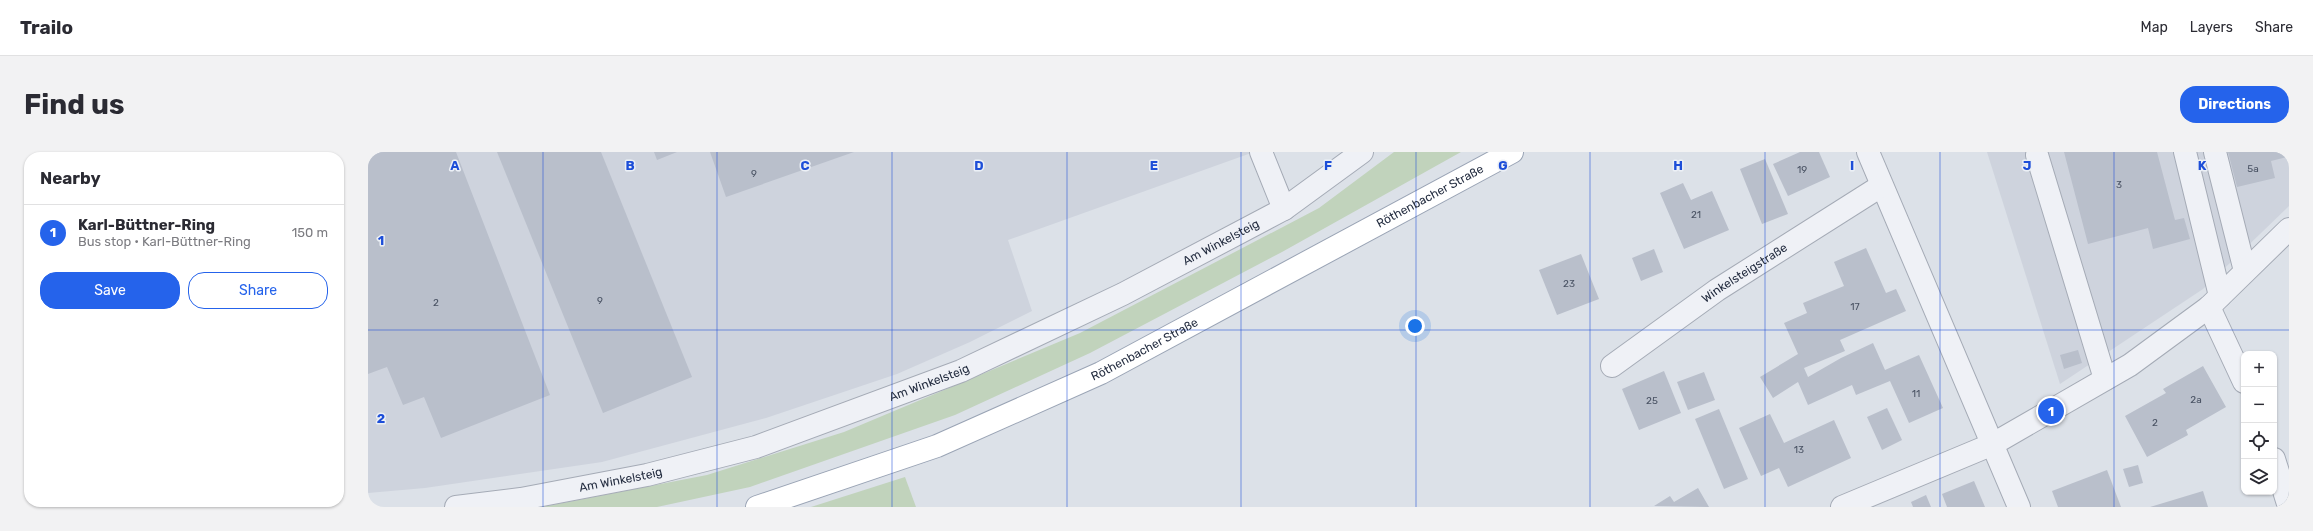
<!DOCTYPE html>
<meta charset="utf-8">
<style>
body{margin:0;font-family:Rubik,sans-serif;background:#f2f2f3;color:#2b2b33}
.controls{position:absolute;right:12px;bottom:12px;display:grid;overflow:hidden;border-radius:8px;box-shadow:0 1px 3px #0004}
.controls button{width:36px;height:36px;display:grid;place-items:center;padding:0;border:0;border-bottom:1px solid #e1e1e2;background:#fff;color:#2b2b33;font:20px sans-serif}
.you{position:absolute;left:1047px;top:174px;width:14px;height:14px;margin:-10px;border:3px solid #fff;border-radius:50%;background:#1a73e8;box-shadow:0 0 0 6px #1a73e833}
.badge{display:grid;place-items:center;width:26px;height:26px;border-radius:50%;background:#2563eb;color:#fff;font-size:13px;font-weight:700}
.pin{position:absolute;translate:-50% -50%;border:2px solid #fff;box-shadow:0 1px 4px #0006}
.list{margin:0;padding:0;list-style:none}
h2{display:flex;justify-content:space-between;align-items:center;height:52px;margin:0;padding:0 16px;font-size:17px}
h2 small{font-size:13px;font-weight:400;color:#7c7c81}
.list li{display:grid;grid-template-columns:26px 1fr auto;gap:12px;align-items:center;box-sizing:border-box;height:56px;padding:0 16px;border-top:1px solid #e1e1e2}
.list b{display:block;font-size:15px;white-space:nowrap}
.list p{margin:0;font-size:13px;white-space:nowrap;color:#7c7c81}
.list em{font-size:13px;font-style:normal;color:#7c7c81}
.actions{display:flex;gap:8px;padding:12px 16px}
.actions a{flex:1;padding:9px 0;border:1px solid #2563eb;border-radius:16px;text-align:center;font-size:14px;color:#2563eb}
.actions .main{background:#2563eb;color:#fff}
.icon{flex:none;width:22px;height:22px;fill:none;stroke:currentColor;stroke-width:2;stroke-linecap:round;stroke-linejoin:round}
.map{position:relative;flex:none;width:1921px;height:355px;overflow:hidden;border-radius:16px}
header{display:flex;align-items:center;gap:24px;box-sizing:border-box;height:56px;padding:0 20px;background:#fff;border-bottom:1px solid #e1e1e2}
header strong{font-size:19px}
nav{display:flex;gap:22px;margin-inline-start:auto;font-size:14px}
.intro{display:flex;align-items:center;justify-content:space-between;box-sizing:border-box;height:96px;padding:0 24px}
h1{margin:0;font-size:28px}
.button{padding:10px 18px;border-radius:16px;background:#2563eb;color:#fff;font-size:14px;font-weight:700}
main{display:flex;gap:24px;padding:0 24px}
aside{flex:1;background:#fff;border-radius:16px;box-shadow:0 1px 3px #0004}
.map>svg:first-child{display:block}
.built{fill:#ced3dd}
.green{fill:#c1d3bc}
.building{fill:#b9bfcb}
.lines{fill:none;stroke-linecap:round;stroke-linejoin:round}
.minor-casing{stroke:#a5abb6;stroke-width:24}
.major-casing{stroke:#9aa4b5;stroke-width:24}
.minor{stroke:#eff1f6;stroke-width:22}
.major{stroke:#fff;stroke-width:22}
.grid{fill:none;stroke:#1d4ed8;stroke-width:1;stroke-opacity:0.55}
.labels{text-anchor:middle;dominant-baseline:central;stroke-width:3;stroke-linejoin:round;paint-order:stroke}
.number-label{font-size:10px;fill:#495263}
.street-label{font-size:12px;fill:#242d40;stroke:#ecf0f6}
.grid-label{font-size:13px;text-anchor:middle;font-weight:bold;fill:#1d4ed8;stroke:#ecf0f6;stroke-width:3;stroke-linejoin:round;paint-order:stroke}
</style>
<header>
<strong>Trailo</strong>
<nav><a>Map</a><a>Layers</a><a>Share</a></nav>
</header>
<div class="intro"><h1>Find us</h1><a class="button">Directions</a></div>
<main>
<aside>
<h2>Nearby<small></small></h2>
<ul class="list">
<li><span class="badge">1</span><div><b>Karl-Büttner-Ring</b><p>Bus stop · Karl-Büttner-Ring</p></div><em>150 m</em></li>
</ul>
<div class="actions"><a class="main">Save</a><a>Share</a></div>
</aside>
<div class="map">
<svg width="1921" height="355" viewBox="0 0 1921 355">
<rect width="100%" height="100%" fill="#dce1e8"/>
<!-- built -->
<g class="built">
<polygon points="0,0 886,0 640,88 664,159 602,190 529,222 398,266 234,310 57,336 0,341"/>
<polygon points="1619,0 1921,0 1921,54 1835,137 1692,232"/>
</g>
<!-- green -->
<g class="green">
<polygon points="1026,0 1093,0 914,100 722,201 587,263 382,335 289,355 174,355 339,323 476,280 712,181 951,56"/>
<polygon points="537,325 548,355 443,355"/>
</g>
<!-- building -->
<g class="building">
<polygon points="3,0 88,0 182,243 73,286 56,245 35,253 19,215 0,222 0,2"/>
<polygon points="129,0 233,0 324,225 235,261"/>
<polygon points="286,0 309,0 289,8"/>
<polygon points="342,0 486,0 358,45"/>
<polygon points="1432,0 1451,0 1462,25 1420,44 1405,12"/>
<polygon points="1696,0 1789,0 1807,68 1816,66 1822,87 1785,97 1780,76 1720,92"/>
<polygon points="1860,0 1918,0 1919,5 1903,9 1907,26 1869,35"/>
<polygon points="1397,7 1420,62 1394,72 1372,17"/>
<polygon points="1315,31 1323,48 1344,39 1361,78 1316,97 1292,41"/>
<polygon points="1498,96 1518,141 1528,137 1538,159 1472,188 1477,199 1436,216 1440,225 1473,206 1505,191 1517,218 1551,203 1575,256 1541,271 1522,229 1488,243 1484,233 1440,253 1430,230 1405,246 1392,225 1430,202 1416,171 1439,161 1435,151 1476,134 1466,110"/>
<polygon points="1286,97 1295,120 1273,129 1264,106"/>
<polygon points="1213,102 1231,147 1189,163 1171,118"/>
<polygon points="1710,198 1714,211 1696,217 1692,203"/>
<polygon points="1835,214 1858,255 1818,278 1820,283 1779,305 1757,264 1798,241 1795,237"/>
<polygon points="1296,219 1313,261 1271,278 1254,237"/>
<polygon points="1336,220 1347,248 1320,258 1309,230"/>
<polygon points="1519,256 1534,288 1514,298 1499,265"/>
<polygon points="1351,257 1380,327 1356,337 1327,267"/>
<polygon points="1402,262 1416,291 1466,268 1483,306 1420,335 1411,316 1393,324 1371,276"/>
<polygon points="1770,313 1775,331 1761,335 1755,317"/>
<polygon points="1739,318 1753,355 1690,355 1684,339"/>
<polygon points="1606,329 1617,355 1579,355 1574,342"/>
<polygon points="1330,336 1341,355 1286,354 1302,344 1306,350"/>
<polygon points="1835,339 1840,355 1782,355"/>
<polygon points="1558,343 1563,355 1545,355 1543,350"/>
</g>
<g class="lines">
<!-- minor casing -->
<g class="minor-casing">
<g id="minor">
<polyline points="893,0 916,57"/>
<polyline points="1500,0 1651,355"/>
<polyline points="1817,0 1852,144"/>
<polyline points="1847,0 1877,119"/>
<polyline points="1669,3 1737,227"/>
<polyline points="1841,155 1876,230"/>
<path id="s1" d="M1244,214L1349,138L1513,34"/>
<polyline points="1906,307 1921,355"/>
<path id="s2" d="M88,355L153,347L279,323L388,295L593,219L755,142L916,57L994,0"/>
<polyline points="1474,355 1625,292 1762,213 1841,155 1921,77"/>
</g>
</g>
<!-- major casing -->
<g class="major-casing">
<g id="major">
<path id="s3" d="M389,355L569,294L733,221L1144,0"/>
</g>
</g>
<!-- minor -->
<use href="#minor" class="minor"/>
<!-- major -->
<use href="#major" class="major"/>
</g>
<!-- grid -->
<path class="grid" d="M175,0V355M349,0V355M524,0V355M699,0V355M873,0V355M1048,0V355M1222,0V355M1397,0V355M1572,0V355M1746,0V355M0,178H1921"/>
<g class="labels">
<!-- number labels -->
<g class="number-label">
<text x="1885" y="17">5a</text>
<text x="1434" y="18">19</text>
<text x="386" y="22">9</text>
<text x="1751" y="33">3</text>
<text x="1328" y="63">21</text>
<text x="1201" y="132">23</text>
<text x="232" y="149">9</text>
<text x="68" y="151">2</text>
<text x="1487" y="155">17</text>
<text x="1548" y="242">11</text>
<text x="1828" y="248">2a</text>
<text x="1284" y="249">25</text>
<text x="1787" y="271">2</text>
<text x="1431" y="298">13</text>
</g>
<!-- street labels -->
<g class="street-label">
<text stroke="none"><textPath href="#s3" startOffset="743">Röthenbacher Straße</textPath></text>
<text stroke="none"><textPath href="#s2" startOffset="815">Am Winkelsteig</textPath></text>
<text stroke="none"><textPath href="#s1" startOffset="162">Winkelsteigstraße</textPath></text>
<text stroke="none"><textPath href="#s3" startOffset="419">Röthenbacher Straße</textPath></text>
<text stroke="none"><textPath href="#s2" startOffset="491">Am Winkelsteig</textPath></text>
<text stroke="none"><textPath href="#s2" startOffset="167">Am Winkelsteig</textPath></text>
</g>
</g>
<g class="grid-label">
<text x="87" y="18">A</text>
<text x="262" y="18">B</text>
<text x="437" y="18">C</text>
<text x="611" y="18">D</text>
<text x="786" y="18">E</text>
<text x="960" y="18">F</text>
<text x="1135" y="18">G</text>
<text x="1310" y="18">H</text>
<text x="1484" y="18">I</text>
<text x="1659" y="18">J</text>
<text x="1834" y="18">K</text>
<text x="13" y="93">1</text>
<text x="13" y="271">2</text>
</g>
</svg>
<div class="controls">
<button>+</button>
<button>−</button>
<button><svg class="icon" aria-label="locate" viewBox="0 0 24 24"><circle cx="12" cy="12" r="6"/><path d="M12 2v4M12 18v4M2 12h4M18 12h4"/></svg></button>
<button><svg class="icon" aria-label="layers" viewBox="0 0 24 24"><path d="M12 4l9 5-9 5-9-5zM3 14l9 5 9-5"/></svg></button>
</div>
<div class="you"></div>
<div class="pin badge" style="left:1683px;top:259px">1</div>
</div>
</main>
